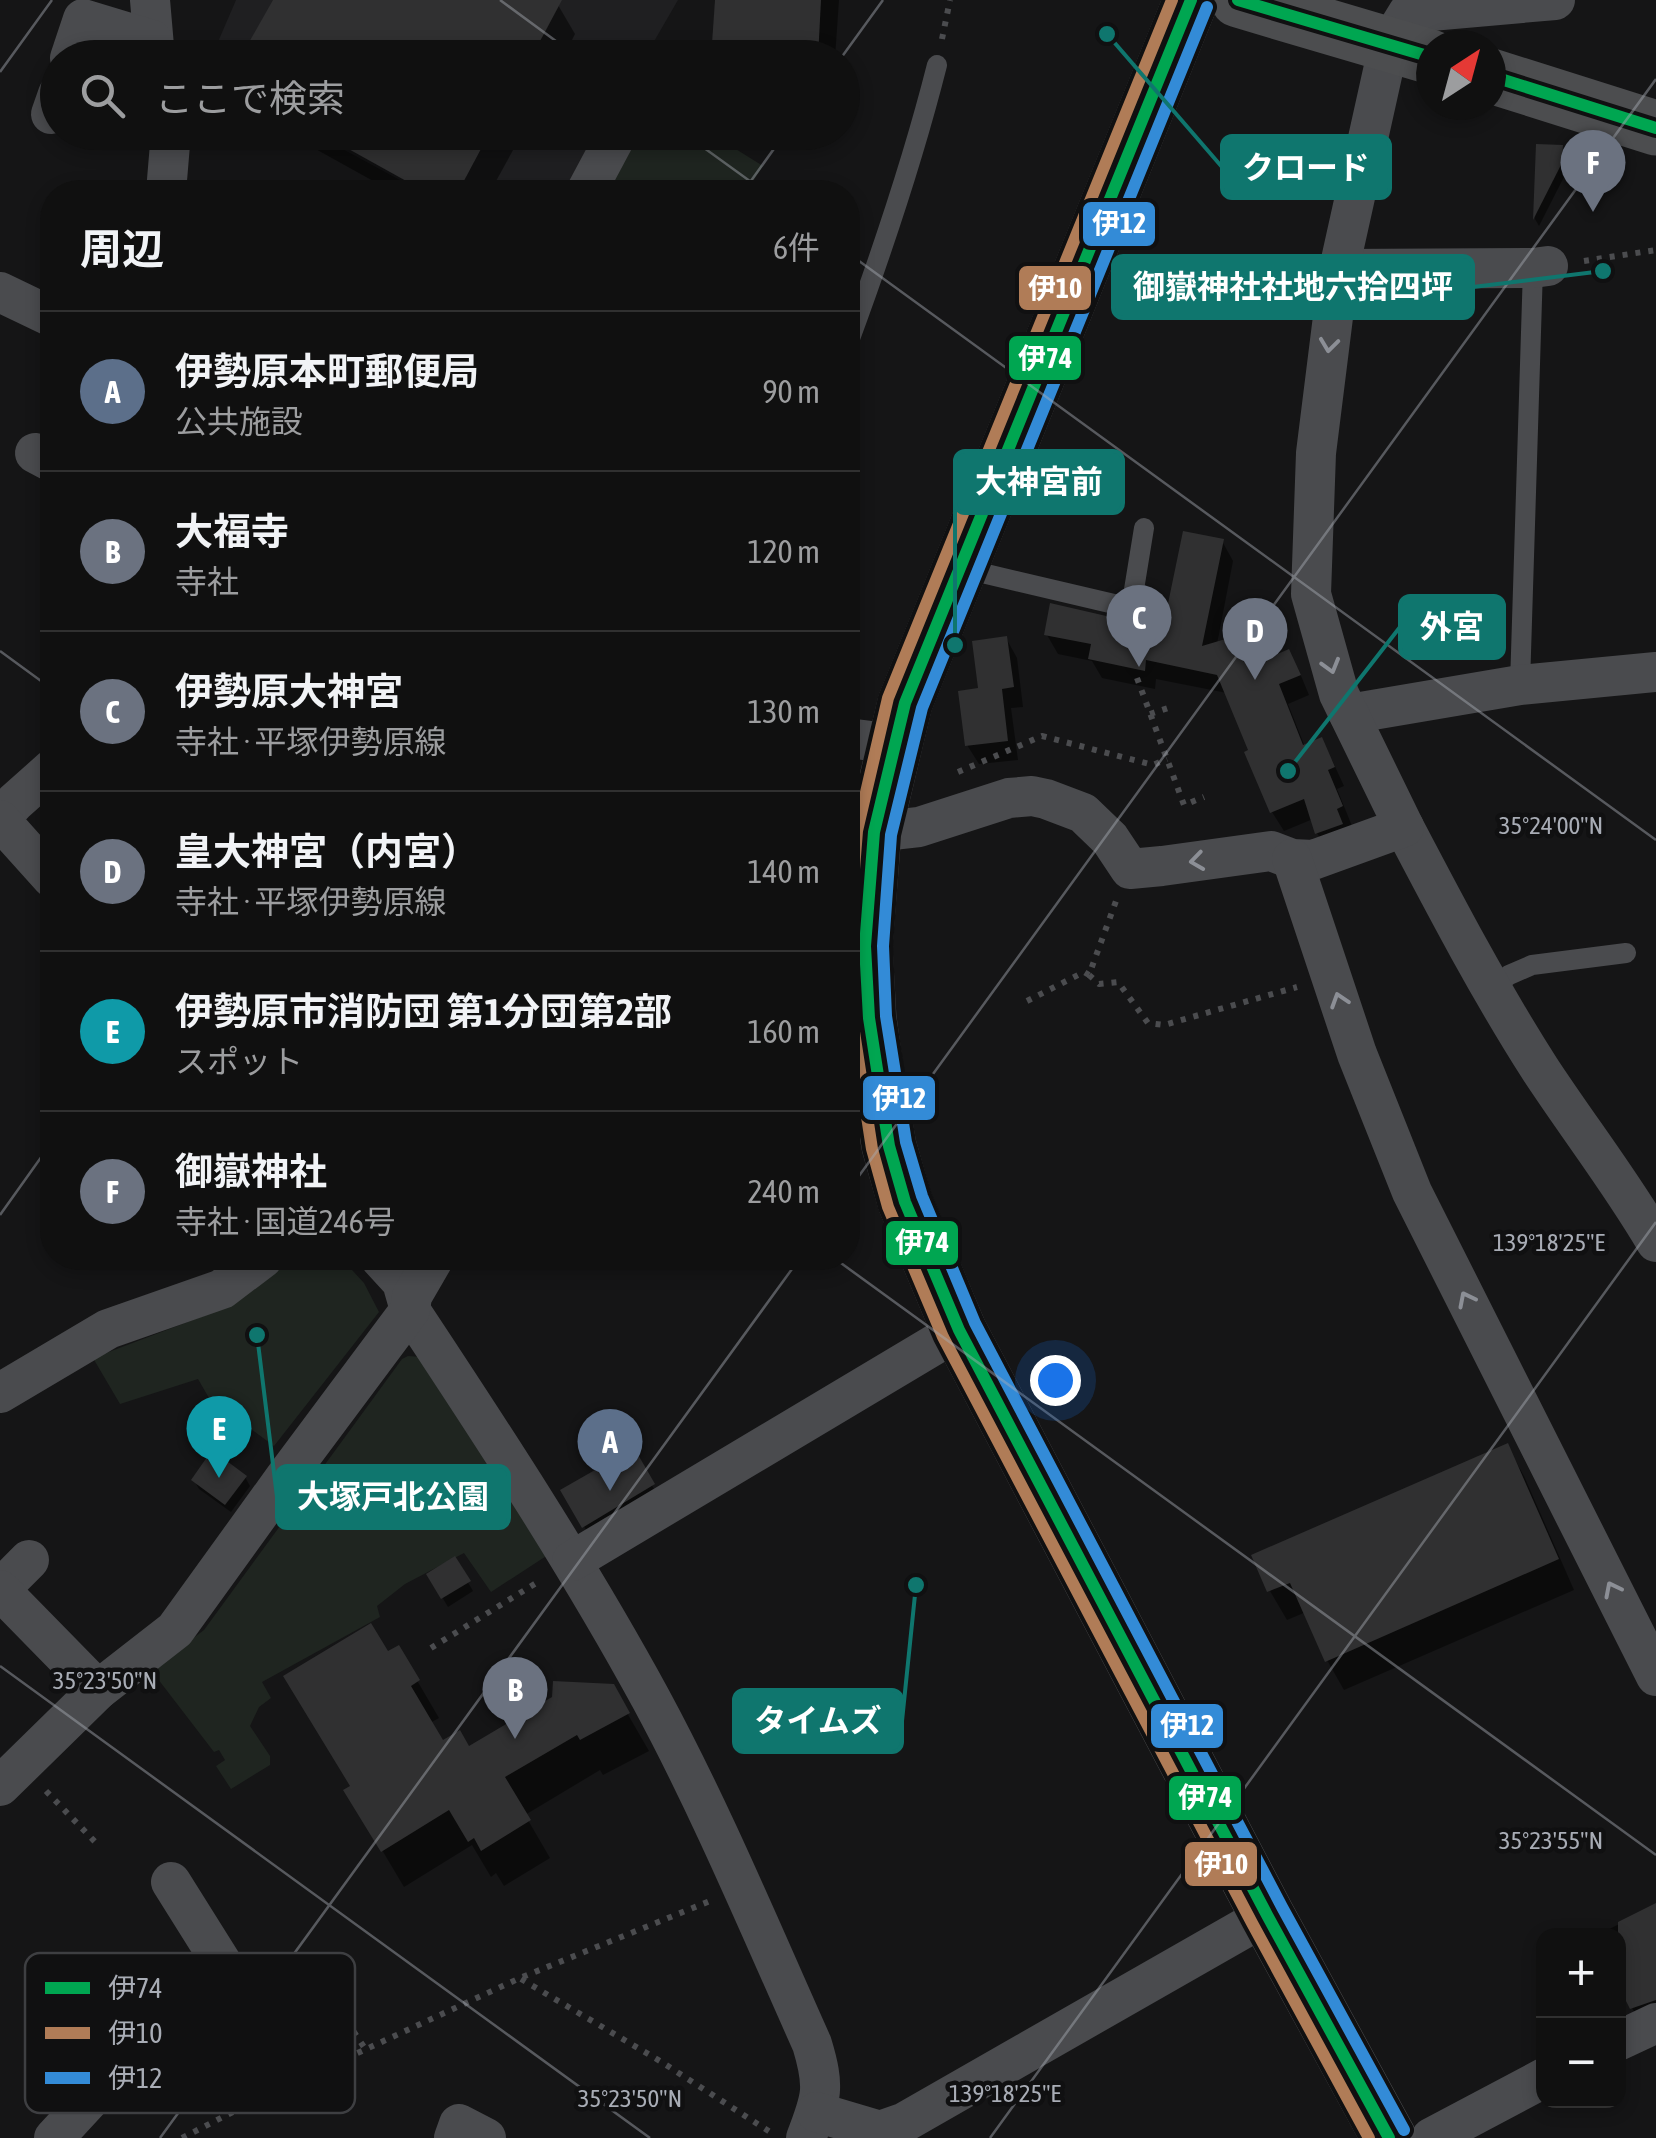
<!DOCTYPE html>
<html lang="ja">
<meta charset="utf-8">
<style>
body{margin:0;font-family:"Asap Condensed","Noto Sans JP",sans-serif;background:#191919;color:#f1f3f6}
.controls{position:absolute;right:30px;bottom:30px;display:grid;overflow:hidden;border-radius:20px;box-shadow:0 5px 15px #0003}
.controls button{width:90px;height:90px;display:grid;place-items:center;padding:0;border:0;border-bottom:2px solid #303030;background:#101010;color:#f1f3f6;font:50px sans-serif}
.compass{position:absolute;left:1416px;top:30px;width:90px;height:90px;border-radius:50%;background:#101010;box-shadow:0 5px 15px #0003;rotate:36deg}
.you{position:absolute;left:1055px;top:1380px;width:35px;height:35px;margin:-25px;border:8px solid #fff;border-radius:50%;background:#1a73e8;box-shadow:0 0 0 15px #1a73e833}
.badge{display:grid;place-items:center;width:65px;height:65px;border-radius:50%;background:#75777d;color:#fff;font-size:32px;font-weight:700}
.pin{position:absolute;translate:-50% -82px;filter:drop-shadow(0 2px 5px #0008)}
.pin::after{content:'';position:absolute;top:52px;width:35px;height:30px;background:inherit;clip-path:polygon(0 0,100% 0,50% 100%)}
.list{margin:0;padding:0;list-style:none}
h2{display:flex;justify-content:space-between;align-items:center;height:130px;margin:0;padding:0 40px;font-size:42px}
h2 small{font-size:32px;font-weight:400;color:#9c9d9f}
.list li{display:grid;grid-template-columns:65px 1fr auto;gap:30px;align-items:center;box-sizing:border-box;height:160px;padding:0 40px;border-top:2px solid #303030}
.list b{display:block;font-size:38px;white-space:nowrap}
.list p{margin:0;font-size:32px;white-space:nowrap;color:#9c9d9f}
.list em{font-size:32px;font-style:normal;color:#9c9d9f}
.icon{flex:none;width:55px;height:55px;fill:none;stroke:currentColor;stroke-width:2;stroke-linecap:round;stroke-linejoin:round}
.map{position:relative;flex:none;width:1656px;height:2138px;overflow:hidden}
.search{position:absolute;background:#101010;box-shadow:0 5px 15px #0003;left:40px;top:40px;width:820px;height:110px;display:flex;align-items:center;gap:25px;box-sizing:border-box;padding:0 35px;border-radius:55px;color:#9c9d9f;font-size:38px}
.panel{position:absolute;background:#101010;box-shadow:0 5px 15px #0003;left:40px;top:180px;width:820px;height:1090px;border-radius:40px}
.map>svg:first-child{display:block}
.built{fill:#1f1f21}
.green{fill:#1f2520}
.shadow{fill:#0007}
.building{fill:#303031}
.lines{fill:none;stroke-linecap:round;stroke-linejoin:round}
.path{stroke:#4b4c4f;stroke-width:6;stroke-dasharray:5 8;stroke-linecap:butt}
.lane{stroke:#4a4b4e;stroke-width:20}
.street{stroke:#4a4b4e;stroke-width:40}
.primary{stroke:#4c4d4f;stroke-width:55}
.highway{stroke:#4c4d4f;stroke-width:55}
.bus-1-casing{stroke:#101011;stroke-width:20}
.bus-2-casing{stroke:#101011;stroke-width:20}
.bus-3-casing{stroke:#101011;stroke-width:20}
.bus-1{stroke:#00a651;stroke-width:12}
.bus-2{stroke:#b07c57;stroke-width:12}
.bus-3{stroke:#338bd7;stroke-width:12}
.oneway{stroke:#8c8f96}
.ticks{fill:none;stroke:#a8acb5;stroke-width:2.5;stroke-opacity:0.45}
.key{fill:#101011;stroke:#3e3f42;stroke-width:2.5}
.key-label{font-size:28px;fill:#a8acb5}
.ticks-label{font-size:25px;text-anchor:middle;fill:#a8acb5;stroke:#101011;stroke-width:9;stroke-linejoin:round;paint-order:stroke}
.leader{fill:none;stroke:#0f766e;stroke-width:4}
.callout-dot{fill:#0f766e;stroke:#101011;stroke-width:4}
.callout{fill:#0f766e;stroke:#0f766e;stroke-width:4}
.callout-label{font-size:32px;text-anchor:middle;font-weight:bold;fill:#fff}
.line-badge{stroke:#101011;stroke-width:4}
.badge-label{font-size:28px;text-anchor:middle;font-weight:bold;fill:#fff}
</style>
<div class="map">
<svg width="1656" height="2138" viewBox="0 0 1656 2138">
<rect width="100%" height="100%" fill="#151516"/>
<!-- built -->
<g class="built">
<polygon points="236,0 678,0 645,57 211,58"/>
<polygon points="313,133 603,133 569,192 422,192"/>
</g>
<!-- green -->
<g class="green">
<polygon points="639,133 710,133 763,166 746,192 604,192"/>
<polygon points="284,1258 341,1258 364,1283 379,1312 274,1446 209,1398 198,1379 120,1404 93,1358 214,1312"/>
<polygon points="408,1356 422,1357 557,1549 491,1592 464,1553 405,1584 377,1606 380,1617 262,1682 271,1698 259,1707 250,1726 270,1756 270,1765 231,1789 216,1766 225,1760 219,1750 214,1752 151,1670 204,1630 402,1359"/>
</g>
<!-- shadow -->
<g class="shadow">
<polygon points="276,0 550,0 558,5 575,34 563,58 243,58"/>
<polygon points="717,0 839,0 835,58 714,58"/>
<polygon points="285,132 523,132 490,192 393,192"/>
<polygon points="1539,147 1562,148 1567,157 1566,173 1539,226 1535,219"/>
<polygon points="1222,541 1233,561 1217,644 1246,651 1261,644 1269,660 1288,652 1299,671 1309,695 1288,704 1305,747 1332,760 1344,786 1337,789 1352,826 1328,852 1317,833 1313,819 1284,831 1272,812 1247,753 1251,751 1227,693 1156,679 1155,689 1102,678 1092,661 1058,654 1047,635 1128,624 1166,626"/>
<polygon points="1006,638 1017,658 1023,707 1011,708 1018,760 979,764 967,745"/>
<polygon points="1507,1446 1524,1476 1574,1590 1344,1690 1327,1660 1306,1612 1287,1620 1270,1591"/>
<polygon points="632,1450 663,1505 595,1545 563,1491"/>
<polygon points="245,1477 250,1486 231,1512 199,1489 194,1480"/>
<polygon points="454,1559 473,1591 448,1607 429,1575"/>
<polygon points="398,1648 439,1718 430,1723 442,1744 468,1750 612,1687 649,1751 603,1775 600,1770 525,1815 550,1858 504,1886 496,1873 491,1877 472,1845 404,1887 347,1791 353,1787 387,1655"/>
<polygon points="1656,1906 1656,2034 1649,2037 1632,2008 1618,1936 1597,1935"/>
</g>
<!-- building -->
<g class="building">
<polygon points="273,0 562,0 531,58 240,58"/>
<polygon points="715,0 821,0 818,58 711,58"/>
<polygon points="318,132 490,132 458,192 426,192"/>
<polygon points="1536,144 1563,145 1562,163 1533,220"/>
<polygon points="1183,531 1224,539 1202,646 1239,635 1247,647 1262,641 1268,658 1289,649 1301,675 1279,684 1303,745 1322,737 1335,767 1328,770 1343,806 1337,809 1343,824 1315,834 1304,799 1270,813 1244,752 1248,750 1217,675 1146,660 1145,671 1088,659 1091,644 1044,635 1050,603 1128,621 1140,618 1164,623"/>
<polygon points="1007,636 1014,687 1002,689 1008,741 965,746 958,691 978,688 972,641"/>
<polygon points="1508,1443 1559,1559 1325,1662 1290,1583 1267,1592 1251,1555"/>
<polygon points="633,1446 655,1484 582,1528 560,1490 595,1470 592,1464 621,1448 623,1452"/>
<polygon points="212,1450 247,1476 225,1505 191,1480"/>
<polygon points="455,1556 471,1581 441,1599 426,1574"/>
<polygon points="371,1623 388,1651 399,1645 420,1680 411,1686 443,1740 460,1730 469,1746 552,1697 553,1681 614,1684 630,1713 580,1740 577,1735 505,1777 531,1820 481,1851 474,1838 468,1842 449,1810 381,1852 343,1790 350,1786 283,1676"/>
<polygon points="1656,1903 1656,2000 1630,2009 1618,1985 1618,1922"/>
</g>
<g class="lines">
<!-- path -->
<g class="path">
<polyline points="942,39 950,0"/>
<polyline points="1584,261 1656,250"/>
<polyline points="1137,678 1184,805 1204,797"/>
<polyline points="1150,714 1171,707"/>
<polyline points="958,772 1042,736 1153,765 1167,759"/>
<polyline points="1089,975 1099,984 1118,982 1148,1023 1164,1025 1297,987"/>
<polyline points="1027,1001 1084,972 1089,975 1116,901"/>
<polyline points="431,1648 541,1580"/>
<polyline points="46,1791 100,1847"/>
<polyline points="521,1979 660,2061 770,2132"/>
<polyline points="339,2010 366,2050"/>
<polyline points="182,2138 258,2099 520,1978 710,1901"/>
</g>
<!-- lane -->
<g class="lane">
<path d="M848,344C882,252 913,160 937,65"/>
<polyline points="961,568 1131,608 1144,528"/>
<polyline points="1520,685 1533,268"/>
<polyline points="1493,987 1509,975 1532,965 1626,953"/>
</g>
<!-- street -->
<g class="street">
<polyline points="150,0 155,58"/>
<polyline points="70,58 83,19 152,40"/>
<polyline points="51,114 58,94"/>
<polyline points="166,192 171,132"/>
<polyline points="586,192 618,132"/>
<polyline points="1339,269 1533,268 1548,266"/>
<polyline points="0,292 52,317"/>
<polyline points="35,453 52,462"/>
<polyline points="1349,714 1520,685 1656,672"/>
<polyline points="848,738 894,744"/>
<polyline points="0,818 15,802 52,769"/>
<polyline points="0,820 52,878"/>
<path d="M1404,827C1447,909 1490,991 1540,1069C1578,1127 1621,1182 1656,1242"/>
<polyline points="874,832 919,827 1009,798 1032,796 1046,799 1083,813 1110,839 1130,869 1162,866 1271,851 1292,859 1313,860 1404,827 1339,694 1311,594 1316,453 1339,269 1389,44 1408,13 1555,0"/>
<polyline points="1292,859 1357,1054 1412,1192 1656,1676"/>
<path d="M380,1258L402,1282L410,1310C494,1437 578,1565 651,1699C711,1810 760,1928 812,2044C825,2087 822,2097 806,2138"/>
<polyline points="0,1393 108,1329 222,1289 263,1258"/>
<polyline points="572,1561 959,1330"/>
<polyline points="0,1589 29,1560"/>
<polyline points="0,1590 98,1690"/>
<polyline points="0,1786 98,1690 175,1630 284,1479 410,1310 412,1296 434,1258"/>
<polyline points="171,1882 255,2016"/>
<polyline points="1618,2041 1656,2023"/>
<polyline points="816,2112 880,2131 903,2123 1267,1915"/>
<polyline points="54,2138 128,2058 224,2030 315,1984"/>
<polyline points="454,2138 459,2124 486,2138"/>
<polyline points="1431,2138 1544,2078"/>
</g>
<!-- primary -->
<polyline class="primary" points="1191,0 905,703 874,832 865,946 869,1018 878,1084 889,1146 905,1202 959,1330 1267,1915 1389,2138"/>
<!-- highway -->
<g class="highway">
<polyline points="1238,0 1431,57"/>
<polyline points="1491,76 1656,128"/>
</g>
<!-- bus-1 casing -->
<g class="bus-1-casing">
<g id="bus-1">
<polyline points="1191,0 905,703 874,832 865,946 869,1018 889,1146 905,1202 959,1330 1267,1915 1389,2138"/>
<polyline points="1238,0 1431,57"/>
<polyline points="1491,76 1656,128"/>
</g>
</g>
<!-- bus-2 casing -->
<g class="bus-2-casing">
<polyline id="bus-2" points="1172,0 888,698 857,831 848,945 852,1019 872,1149 888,1207 943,1337 1252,1923 1369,2138"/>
</g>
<!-- bus-3 casing -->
<g class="bus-3-casing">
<polyline id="bus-3" points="1207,7 922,708 891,835 883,946 886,1016 906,1142 922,1196 975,1323 1282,1907 1404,2130"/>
</g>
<!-- bus-1 -->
<use href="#bus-1" class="bus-1"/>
<!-- bus-2 -->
<use href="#bus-2" class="bus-2"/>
<!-- bus-3 -->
<use href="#bus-3" class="bus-3"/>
</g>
<!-- one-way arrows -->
<defs><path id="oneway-chevron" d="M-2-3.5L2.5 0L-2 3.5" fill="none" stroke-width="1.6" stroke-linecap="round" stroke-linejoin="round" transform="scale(2.5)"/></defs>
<g class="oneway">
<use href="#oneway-chevron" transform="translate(1329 345) rotate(97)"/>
<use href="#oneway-chevron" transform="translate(1331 666) rotate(74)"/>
<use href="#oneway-chevron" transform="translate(1197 861) rotate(172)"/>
<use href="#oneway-chevron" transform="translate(1339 1000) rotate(-108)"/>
<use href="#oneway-chevron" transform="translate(1466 1299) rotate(-117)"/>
<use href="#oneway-chevron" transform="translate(1612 1589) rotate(-117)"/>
</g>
<!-- ticks -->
<path class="ticks" d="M500,0L579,58M841,58L883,0M0,72L52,0M682,132L765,192M743,192L786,132M848,253L1656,840M0,651L52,689M848,1191L1656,79M0,1215L52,1142M834,1258L1656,1855M0,1666L650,2138M160,2138L800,1258M990,2138L1656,1222"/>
<!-- legend -->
<rect x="25" y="1953" width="330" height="160" rx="15" class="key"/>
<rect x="45" y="1982" width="45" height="12" fill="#00a651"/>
<rect x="45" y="2027" width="45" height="12" fill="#b07c57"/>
<rect x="45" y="2072" width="45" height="12" fill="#338bd7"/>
<g class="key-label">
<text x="108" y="1998">伊74</text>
<text x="108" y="2043">伊10</text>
<text x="108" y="2088">伊12</text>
</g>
<g class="ticks-label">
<text x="1551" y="834">35°24'00"N</text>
<text x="1549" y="1251">139°18'25"E</text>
<text x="105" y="1689">35°23'50"N</text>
<text x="1551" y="1849">35°23'55"N</text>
<text x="1005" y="2102">139°18'25"E</text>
<text x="630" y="2107">35°23'50"N</text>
</g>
<!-- callouts -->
<path class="leader" d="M1107 34L1222 167M1603 271L1473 287M955 645L955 482M1288 771L1400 627M257 1335L277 1497M916 1585L902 1721"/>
<g class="callout-dot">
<circle cx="1107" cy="34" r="10"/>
<circle cx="1603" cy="271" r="10"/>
<circle cx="955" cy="645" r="10"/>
<circle cx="1288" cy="771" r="10"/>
<circle cx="257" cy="1335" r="10"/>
<circle cx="916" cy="1585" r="10"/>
</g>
<g class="callout">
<rect x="1222" y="136" width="168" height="62" rx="10"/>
<rect x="1113" y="256" width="360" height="62" rx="10"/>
<rect x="955" y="451" width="168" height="62" rx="10"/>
<rect x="1400" y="596" width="104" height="62" rx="10"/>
<rect x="277" y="1466" width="232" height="62" rx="10"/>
<rect x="734" y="1690" width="168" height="62" rx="10"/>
</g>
<g class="callout-label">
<text x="1306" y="179">クロード</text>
<text x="1293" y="298">御嶽神社社地六拾四坪</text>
<text x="1039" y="493">大神宮前</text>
<text x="1452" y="638">外宮</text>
<text x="393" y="1508">大塚戸北公園</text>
<text x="818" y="1732">タイムズ</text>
</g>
<g class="line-badge">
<rect x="1081" y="200" width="76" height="48" rx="10" fill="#338bd7"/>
<rect x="1017" y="264" width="76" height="48" rx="10" fill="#b07c57"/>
<rect x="1007" y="334" width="76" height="48" rx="10" fill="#00a651"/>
<rect x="861" y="1074" width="76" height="48" rx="10" fill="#338bd7"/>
<rect x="884" y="1219" width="76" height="48" rx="10" fill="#00a651"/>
<rect x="1149" y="1702" width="76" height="48" rx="10" fill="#338bd7"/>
<rect x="1167" y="1774" width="76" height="48" rx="10" fill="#00a651"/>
<rect x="1183" y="1840" width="76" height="48" rx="10" fill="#b07c57"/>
</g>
<g class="badge-label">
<text x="1119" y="233">伊12</text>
<text x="1055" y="298">伊10</text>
<text x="1045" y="368">伊74</text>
<text x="899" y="1108">伊12</text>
<text x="922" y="1252">伊74</text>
<text x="1187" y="1735">伊12</text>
<text x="1205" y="1807">伊74</text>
<text x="1221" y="1874">伊10</text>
</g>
</svg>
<div class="controls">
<button>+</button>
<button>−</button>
</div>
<svg class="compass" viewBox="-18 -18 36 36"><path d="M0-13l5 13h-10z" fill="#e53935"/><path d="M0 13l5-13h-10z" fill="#9c9d9f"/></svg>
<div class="you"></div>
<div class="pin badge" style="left:610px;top:1491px;background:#5c6f8a">A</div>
<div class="pin badge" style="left:515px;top:1739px;background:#6b7280">B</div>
<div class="pin badge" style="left:1139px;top:667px;background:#6b7280">C</div>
<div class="pin badge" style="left:1255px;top:680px;background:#6b7280">D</div>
<div class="pin badge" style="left:219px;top:1478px;background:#0f9aa8">E</div>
<div class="pin badge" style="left:1593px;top:212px;background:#6b7280">F</div>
<div class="search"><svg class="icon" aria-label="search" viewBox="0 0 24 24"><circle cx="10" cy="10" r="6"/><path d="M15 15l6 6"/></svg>ここで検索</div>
<section class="panel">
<h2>周辺<small>6件</small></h2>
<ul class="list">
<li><span class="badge" style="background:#5c6f8a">A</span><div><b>伊勢原本町郵便局</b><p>公共施設</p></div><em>90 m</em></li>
<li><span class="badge" style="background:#6b7280">B</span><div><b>大福寺</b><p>寺社</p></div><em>120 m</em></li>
<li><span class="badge" style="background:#6b7280">C</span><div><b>伊勢原大神宮</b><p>寺社 · 平塚伊勢原線</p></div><em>130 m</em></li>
<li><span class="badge" style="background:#6b7280">D</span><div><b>皇大神宮（内宮）</b><p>寺社 · 平塚伊勢原線</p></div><em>140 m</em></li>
<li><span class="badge" style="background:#0f9aa8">E</span><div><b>伊勢原市消防団 第1分団第2部</b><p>スポット</p></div><em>160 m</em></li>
<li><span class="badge" style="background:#6b7280">F</span><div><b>御嶽神社</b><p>寺社 · 国道246号</p></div><em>240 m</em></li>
</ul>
</section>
</div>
